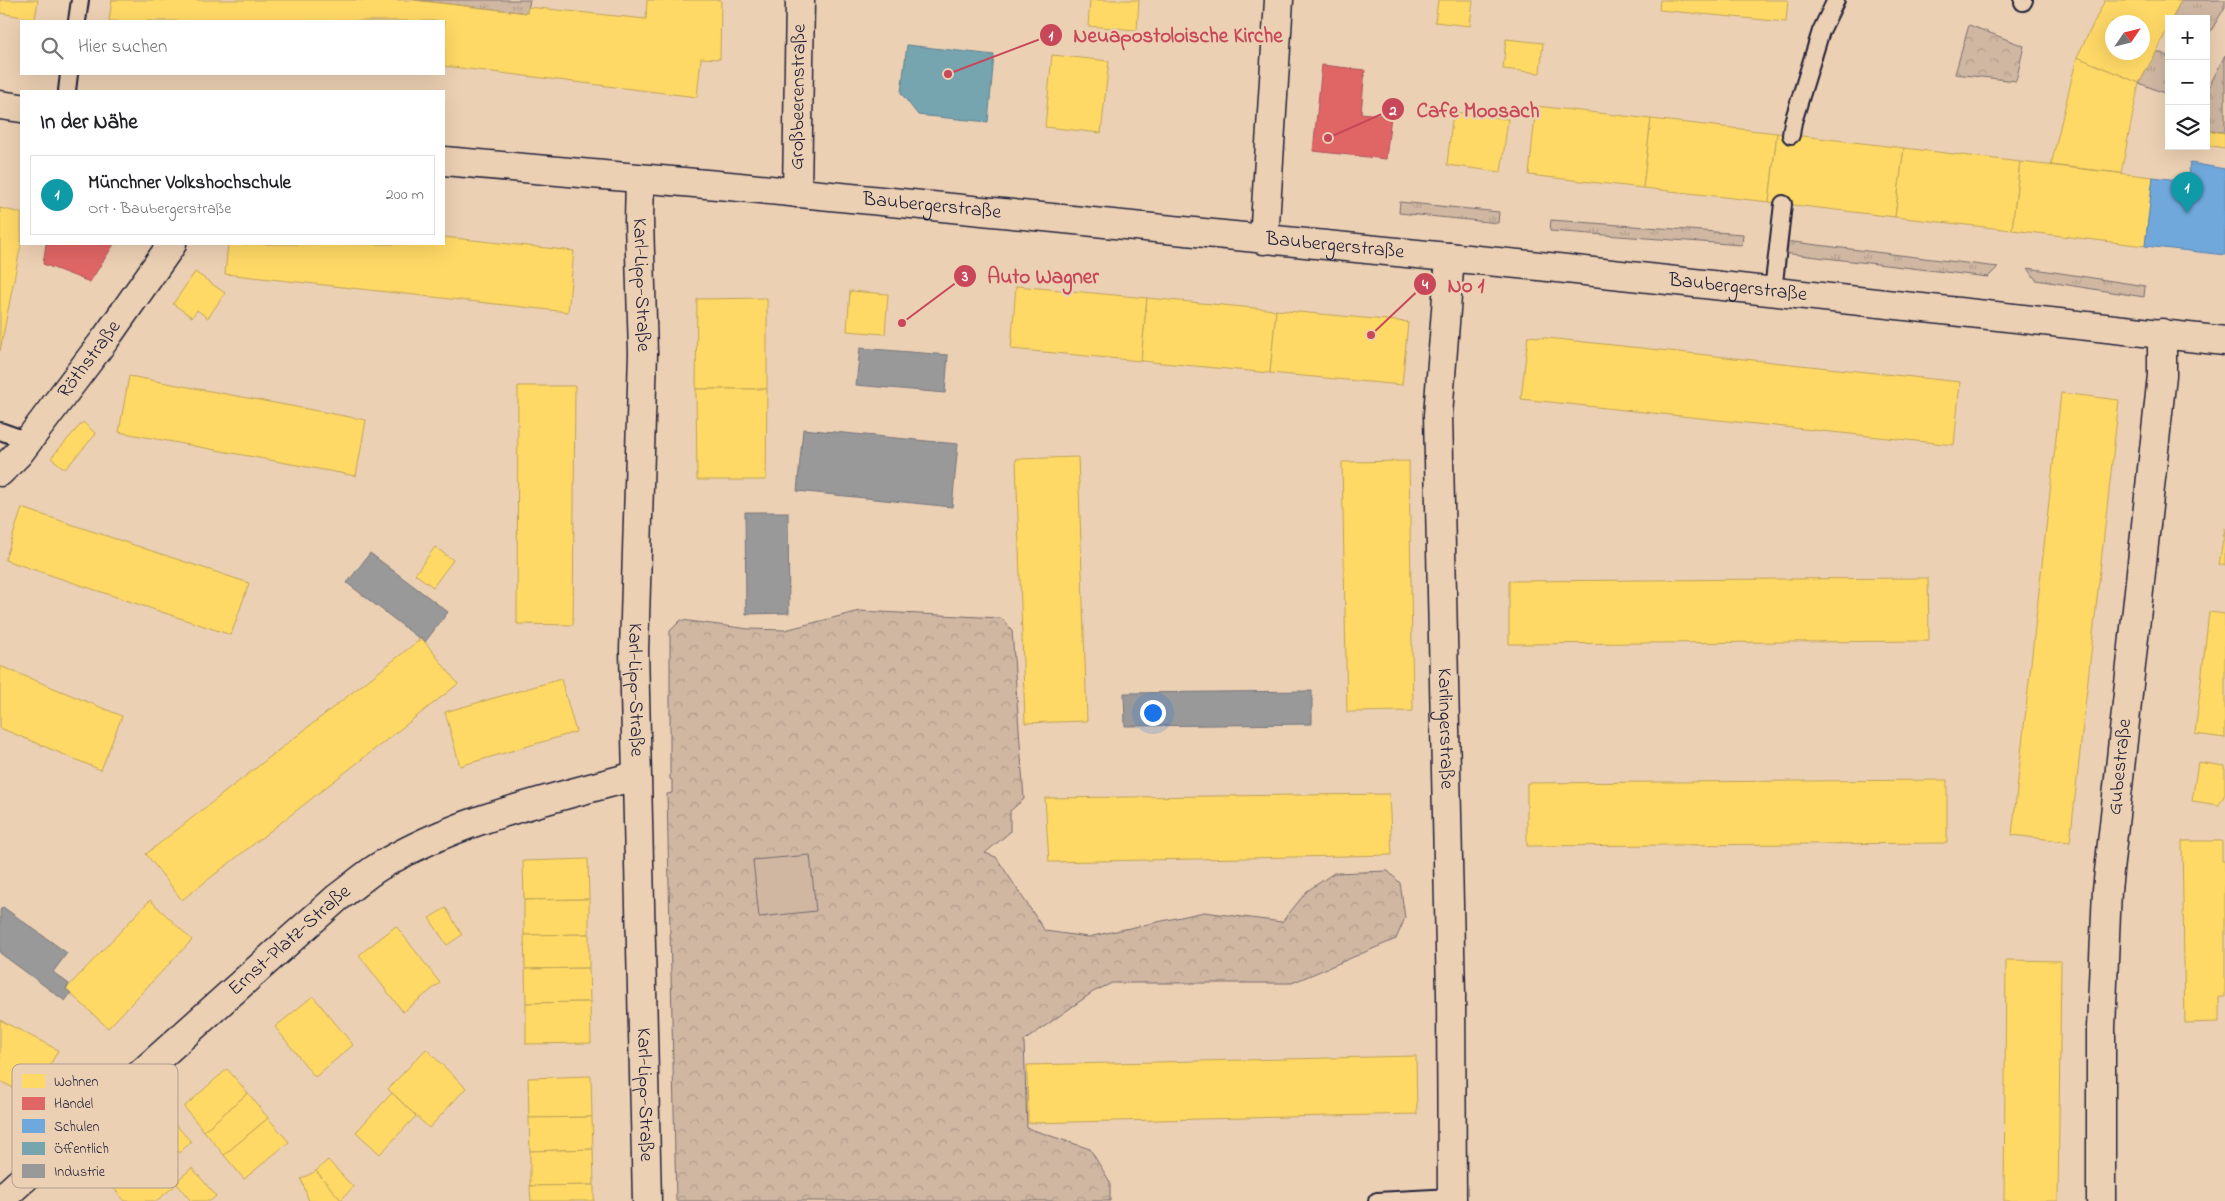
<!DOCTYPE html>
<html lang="de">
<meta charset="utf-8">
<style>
body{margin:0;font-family:"Indie Flower",sans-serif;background:#f6f6f6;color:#202124}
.controls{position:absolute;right:15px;top:15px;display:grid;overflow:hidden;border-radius:0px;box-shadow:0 5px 20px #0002}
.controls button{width:45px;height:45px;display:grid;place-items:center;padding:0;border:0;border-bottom:1px solid #e0e0e0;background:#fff;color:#202124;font:25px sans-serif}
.compass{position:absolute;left:2105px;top:15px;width:45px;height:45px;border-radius:50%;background:#fff;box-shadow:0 5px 20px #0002;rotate:55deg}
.you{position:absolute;left:1152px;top:712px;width:18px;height:18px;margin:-12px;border:4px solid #fff;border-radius:50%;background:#1a73e8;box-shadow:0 0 0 8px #1a73e833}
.badge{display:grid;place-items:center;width:32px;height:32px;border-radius:50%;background:#0b8043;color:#fff;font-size:16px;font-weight:700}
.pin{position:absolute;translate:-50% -41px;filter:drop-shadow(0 1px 2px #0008)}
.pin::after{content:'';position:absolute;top:26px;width:18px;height:15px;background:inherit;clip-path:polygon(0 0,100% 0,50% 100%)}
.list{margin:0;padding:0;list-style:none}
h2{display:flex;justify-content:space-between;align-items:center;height:65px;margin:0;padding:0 20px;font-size:21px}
h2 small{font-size:16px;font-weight:400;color:#757577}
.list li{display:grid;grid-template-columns:32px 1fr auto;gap:15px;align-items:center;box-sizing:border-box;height:80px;margin:0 10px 10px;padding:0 10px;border:1px solid #e0e0e0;border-radius:0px}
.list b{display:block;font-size:19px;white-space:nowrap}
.list p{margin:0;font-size:16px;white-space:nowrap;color:#757577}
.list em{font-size:16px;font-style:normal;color:#757577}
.icon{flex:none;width:28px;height:28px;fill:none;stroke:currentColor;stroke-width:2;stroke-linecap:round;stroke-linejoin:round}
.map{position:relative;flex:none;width:2225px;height:1201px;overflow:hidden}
.search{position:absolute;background:#fff;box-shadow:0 5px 20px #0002;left:20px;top:20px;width:425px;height:55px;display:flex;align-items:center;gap:12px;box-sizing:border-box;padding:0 18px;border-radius:0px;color:#757577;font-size:19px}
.panel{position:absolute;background:#fff;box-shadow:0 5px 20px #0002;left:20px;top:90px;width:425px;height:155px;border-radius:0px}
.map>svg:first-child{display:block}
.grass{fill:url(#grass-tufts);stroke:#786c6e}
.forest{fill:url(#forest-crowns);stroke:#786c6e}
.pitch{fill:#cfb7a2;stroke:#786c6e}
.homes{fill:#ffd966;stroke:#bda259;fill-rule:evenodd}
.shops{fill:#e06666;stroke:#a75259}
.schools{fill:#6fa8dc;stroke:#5880ac}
.public{fill:#76a5af;stroke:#5d7e8c}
.industry{fill:#999;stroke:#75757d}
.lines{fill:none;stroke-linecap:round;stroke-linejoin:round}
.lane-casing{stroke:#22223b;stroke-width:20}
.street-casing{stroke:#22223b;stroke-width:31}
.secondary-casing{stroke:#22223b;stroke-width:31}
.lane{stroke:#ecd0b3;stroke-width:16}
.street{stroke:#ecd0b3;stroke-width:28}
.secondary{stroke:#ecd0b3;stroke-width:28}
.labels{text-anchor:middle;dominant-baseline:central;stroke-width:5;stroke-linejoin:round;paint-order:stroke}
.street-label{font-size:20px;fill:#22223b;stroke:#ecd0b3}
.key{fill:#ecd0b3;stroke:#af9c8f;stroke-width:1}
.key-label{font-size:14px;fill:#22223b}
.leader{fill:none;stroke:#c84759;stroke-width:2}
.callout-dot{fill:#c84759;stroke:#ecd0b3;stroke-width:2}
.mark-label{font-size:15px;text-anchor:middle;font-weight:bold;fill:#fff}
.callout-label{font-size:21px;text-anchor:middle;font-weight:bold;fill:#c84759;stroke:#ecd0b3;stroke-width:5;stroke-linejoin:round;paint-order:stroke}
</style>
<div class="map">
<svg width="2225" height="1201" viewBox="0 0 2225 1201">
<defs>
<pattern id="grass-tufts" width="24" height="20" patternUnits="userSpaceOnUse" patternTransform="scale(1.25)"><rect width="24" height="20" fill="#cfb7a2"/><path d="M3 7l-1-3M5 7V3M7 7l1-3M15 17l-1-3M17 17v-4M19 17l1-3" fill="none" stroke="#b19d8c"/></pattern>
<pattern id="forest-crowns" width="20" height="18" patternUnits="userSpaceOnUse" patternTransform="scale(1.25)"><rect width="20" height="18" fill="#cfb7a2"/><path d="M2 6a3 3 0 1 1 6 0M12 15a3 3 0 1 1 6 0" fill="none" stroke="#b19d8c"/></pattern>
</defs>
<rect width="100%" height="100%" fill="#ecd0b3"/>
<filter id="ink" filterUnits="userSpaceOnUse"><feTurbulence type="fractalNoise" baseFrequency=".02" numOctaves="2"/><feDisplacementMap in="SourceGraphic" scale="10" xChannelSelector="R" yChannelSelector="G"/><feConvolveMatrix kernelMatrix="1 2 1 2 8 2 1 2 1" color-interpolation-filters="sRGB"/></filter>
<g filter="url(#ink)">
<!-- grass -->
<g class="grass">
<polygon points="413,0 530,0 527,13"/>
<polygon points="2181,0 2225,0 2225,7 2206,39 2206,19 2172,19"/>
<polygon points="2157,51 2169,57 2169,95 2139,83"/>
<polygon points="2225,55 2225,133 2206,129 2206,93"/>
<polygon points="1400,202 1499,212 1498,223 1399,213"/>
<polygon points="1551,220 1743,234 1742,245 1550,231"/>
<polygon points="1785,241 1998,267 1988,277 1783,253"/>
<polygon points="2028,268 2145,286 2144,297 2036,280"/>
</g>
<!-- forest -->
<g class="forest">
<polygon points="1969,25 2024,46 2016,81 1955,74"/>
<polygon points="860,611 1001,618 1012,630 1024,799 1010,811 1010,832 985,853 996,857 1045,931 1088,937 1204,912 1282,922 1307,891 1334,873 1388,871 1400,883 1405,918 1396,939 1292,983 1112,983 1093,992 1024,1041 1027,1128 1090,1149 1110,1182 1110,1201 676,1201 667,794 672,793 672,780 670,779 670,631 681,620 749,629 785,630"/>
</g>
<!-- pitch -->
<polygon class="pitch" points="810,855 816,911 759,917 753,860"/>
<!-- homes -->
<g class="homes">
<polygon points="0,0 38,0 35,19 0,13"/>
<polygon points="112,0 413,0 527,13 528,7 646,19 647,0 721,0 720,59 701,58 697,97 444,66 444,21 109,21"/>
<polygon points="1090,0 1139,0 1137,30 1088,26"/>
<polygon points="1438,0 1473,0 1470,26 1435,22"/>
<polygon points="1660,0 1788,0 1786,22 1659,10"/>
<path d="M2105,0H2181L2172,19H2169V25L2157,51L2139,83L2077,57ZM2112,22H2142V52H2112Z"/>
<polygon points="1506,39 1543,43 1540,73 1503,69"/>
<polygon points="1052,55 1109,61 1101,133 1045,127"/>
<polygon points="2077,57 2139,83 2121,173 2051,165"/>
<polygon points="1536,106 1651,119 1643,188 1529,175"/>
<polygon points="1453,112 1508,119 1501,172 1447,165"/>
<polygon points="1651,119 1777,133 1769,202 1643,188"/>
<polygon points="2206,130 2225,133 2225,148 2206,145"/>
<polygon points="1777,133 1904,148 1895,217 1769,202"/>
<polygon points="1904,148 2020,162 2012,230 1895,217"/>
<polygon points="2020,162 2153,177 2145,246 2012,230"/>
<polygon points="0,208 21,213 21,244 0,351"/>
<polygon points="444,237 574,251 568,312 225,274 228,244 444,244"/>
<polygon points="195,272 225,293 208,318 197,310 192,317 173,304"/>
<polygon points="1016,286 1147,298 1141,361 1011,349"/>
<polygon points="850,291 888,294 885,334 847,331"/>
<polygon points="767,298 767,389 696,389 697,299"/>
<polygon points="1147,298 1276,310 1270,373 1141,361"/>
<polygon points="1276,310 1408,322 1402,385 1270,373"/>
<polygon points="1528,336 1960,382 1954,445 1521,399"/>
<polygon points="129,376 366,420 356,476 119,432"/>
<polygon points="518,386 575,386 573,625 517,624"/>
<polygon points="696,389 767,389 766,480 697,480"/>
<polygon points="2061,393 2119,400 2070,842 2012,835"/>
<polygon points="83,422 96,434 65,469 51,458"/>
<polygon points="1078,457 1087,721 1025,723 1016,459"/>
<polygon points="1409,461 1413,711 1347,712 1342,462"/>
<polygon points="22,508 249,583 231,635 5,560"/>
<polygon points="2225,528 2225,565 2219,565"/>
<polygon points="435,547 453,560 433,587 415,574"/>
<polygon points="1928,578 1929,641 1509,644 1509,581"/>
<polygon points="2209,612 2225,614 2225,738 2195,734"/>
<polygon points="422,638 458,684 182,900 146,854"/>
<polygon points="0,666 122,716 101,770 0,728"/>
<polygon points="561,679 576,732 460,766 445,712"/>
<polygon points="2198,762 2225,766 2225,794 2219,805 2192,801"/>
<polygon points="1947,780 1947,843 1527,846 1527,783"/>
<polygon points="1389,794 1392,855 1049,862 1045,798"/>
<polygon points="2182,841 2222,841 2222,861 2225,861 2225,997 2219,997 2219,1022 2185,1023"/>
<polygon points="588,859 589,899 524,900 523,861"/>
<polygon points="589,899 589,934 524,935 524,900"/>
<polygon points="150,900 192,940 108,1028 66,989"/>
<polygon points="446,908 462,935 447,945 429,918"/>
<polygon points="396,926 440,983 403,1012 359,955"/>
<polygon points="589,934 589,968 525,969 524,935"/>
<polygon points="2006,960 2061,961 2058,1201 2004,1201"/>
<polygon points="589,968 590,1002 526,1003 525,969"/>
<polygon points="313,996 353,1045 315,1077 275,1027"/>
<polygon points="590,1002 591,1043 526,1044 526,1003"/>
<polygon points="0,1020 58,1050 33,1098 0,1081"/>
<polygon points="426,1049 466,1088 429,1128 388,1089"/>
<polygon points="1416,1056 1417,1114 1028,1123 1027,1065"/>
<polygon points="227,1069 248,1093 204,1131 184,1107"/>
<polygon points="591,1076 592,1117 529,1118 528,1078"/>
<polygon points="248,1093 268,1118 224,1155 204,1131"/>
<polygon points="392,1093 416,1116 380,1154 356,1132"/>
<polygon points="592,1117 593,1149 530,1151 529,1118"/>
<polygon points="268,1118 289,1142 244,1179 224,1155"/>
<polygon points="171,1119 191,1142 179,1153 158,1130"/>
<polygon points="143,1140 180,1181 157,1201 125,1201 103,1176"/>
<polygon points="593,1149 594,1185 530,1186 530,1151"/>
<polygon points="328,1160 353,1187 341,1200 316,1171"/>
<polygon points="192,1168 216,1196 210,1201 191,1201 177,1184 180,1181 178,1180"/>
<polygon points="316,1171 341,1200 341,1201 309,1201 301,1179"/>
<polygon points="594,1185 594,1201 531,1201 530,1186"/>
</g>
<!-- shops -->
<g class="shops">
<polygon points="1322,65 1365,70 1361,113 1391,116 1386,159 1313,151"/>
<polygon points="46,244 114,244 90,282 43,264"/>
</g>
<!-- schools -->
<polygon class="schools" points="2190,163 2225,169 2225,255 2145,246 2153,177 2187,181"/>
<!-- public -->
<polygon class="public" points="907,45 994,55 988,122 918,115 901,93"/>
<!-- industry -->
<g class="industry">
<polygon points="860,348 948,355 945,393 856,385"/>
<polygon points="803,429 958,444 952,507 797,491"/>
<polygon points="745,512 788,512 789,613 746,614"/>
<polygon points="370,553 448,612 425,642 422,638 420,639 347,583"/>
<polygon points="1312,691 1312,724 1125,726 1124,693"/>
<polygon points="3,907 67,953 53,972 69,984 66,989 71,993 65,1001 0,953 0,910"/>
</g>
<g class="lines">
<!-- lane casing -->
<g class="lane-casing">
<g id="lane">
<polyline points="2023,2 2024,0"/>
<polyline points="77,21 80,0"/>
<polyline points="67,91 69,74"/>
<polyline points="1791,135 1793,122 1821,31 1836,0"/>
<polyline points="1773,291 1783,204"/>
<polyline points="0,431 28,441"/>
<polyline points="1377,1201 1452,1197"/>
</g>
</g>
<!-- street casing -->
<g class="street-casing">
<g id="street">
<path id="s1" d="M640,179L639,221L643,353L634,651L647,1201"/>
<path id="s2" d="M797,193L800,0"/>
<polyline points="1264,240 1279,0"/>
<path id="s3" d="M1450,257L1438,415L1451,994L1452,1201"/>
<path id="s4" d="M0,472L19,453L106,338L172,244"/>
<path id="s5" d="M0,1200L337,898C351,888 365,875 380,866C458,819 548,800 635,776"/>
<path id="s6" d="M2101,1201V1028L2107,890L2162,375V333"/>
</g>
</g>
<!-- secondary casing -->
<g class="secondary-casing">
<g id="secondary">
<polyline points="0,105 21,108"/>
<path id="s7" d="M444,161L729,186L1539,266L2225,341"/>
</g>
</g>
<!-- lane -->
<use href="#lane" class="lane"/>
<!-- street -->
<use href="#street" class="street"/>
<!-- secondary -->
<use href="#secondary" class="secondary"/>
</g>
</g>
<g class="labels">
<!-- street labels -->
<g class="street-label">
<text stroke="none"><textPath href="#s2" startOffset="96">Großbeerenstraße</textPath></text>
<text stroke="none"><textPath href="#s7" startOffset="490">Baubergerstraße</textPath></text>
<text stroke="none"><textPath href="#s7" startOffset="895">Baubergerstraße</textPath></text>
<text stroke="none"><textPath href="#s1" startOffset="106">Karl-Lipp-Straße</textPath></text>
<text stroke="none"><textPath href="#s7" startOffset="1300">Baubergerstraße</textPath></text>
<text stroke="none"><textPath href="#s4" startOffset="144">Röthstraße</textPath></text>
<text stroke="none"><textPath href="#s1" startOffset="511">Karl-Lipp-Straße</textPath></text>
<text stroke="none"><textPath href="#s3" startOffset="472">Karlingerstraße</textPath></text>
<text stroke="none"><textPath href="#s6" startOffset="435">Gubestraße</textPath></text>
<text stroke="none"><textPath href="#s5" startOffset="389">Ernst-Platz-Straße</textPath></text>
<text stroke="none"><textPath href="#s1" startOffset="916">Karl-Lipp-Straße</textPath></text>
</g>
</g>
<!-- legend -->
<rect x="12" y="1064" width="166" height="124" rx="8" class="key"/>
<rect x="22" y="1074" width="23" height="14" fill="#ffd966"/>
<rect x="22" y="1097" width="23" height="13" fill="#e06666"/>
<rect x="22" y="1119" width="23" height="14" fill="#6fa8dc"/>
<rect x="22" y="1142" width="23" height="13" fill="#76a5af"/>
<rect x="22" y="1164" width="23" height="14" fill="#999"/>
<g class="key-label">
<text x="54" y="1086">Wohnen</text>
<text x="54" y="1108">Handel</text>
<text x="54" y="1131">Schulen</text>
<text x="54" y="1153">Öffentlich</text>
<text x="54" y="1176">Industrie</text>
</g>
<!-- callouts -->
<path class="leader" d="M948 74L1051 35M1328 138L1393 109M902 323L965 276M1371 335L1425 284"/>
<g class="callout-dot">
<circle cx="948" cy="74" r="5"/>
<circle cx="1328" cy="138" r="5"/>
<circle cx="902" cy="323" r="5"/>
<circle cx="1371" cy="335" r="5"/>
<circle cx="1051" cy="35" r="12"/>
<circle cx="1393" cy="109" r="12"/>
<circle cx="965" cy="276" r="12"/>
<circle cx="1425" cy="284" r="12"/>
</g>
<g class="mark-label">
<text x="1051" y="40">1</text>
<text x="1393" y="115">2</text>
<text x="965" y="281">3</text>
<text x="1425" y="289">4</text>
</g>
<g class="callout-label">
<text x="1178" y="42">Neuapostoloische Kirche</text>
<text x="1478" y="117">Cafe Moosach</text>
<text x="1043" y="283">Auto Wagner</text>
<text x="1466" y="292">No 1</text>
</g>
</svg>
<div class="controls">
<button>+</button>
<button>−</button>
<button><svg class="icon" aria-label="layers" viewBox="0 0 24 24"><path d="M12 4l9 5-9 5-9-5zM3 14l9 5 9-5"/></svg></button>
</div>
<svg class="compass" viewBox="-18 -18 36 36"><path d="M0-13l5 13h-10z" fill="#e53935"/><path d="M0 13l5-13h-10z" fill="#757577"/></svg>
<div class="you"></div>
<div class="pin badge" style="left:2187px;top:213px;background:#0f9aa8">1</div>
<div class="search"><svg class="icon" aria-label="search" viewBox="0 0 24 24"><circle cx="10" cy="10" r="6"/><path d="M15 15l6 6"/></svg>Hier suchen</div>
<section class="panel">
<h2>In der Nähe<small></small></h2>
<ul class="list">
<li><span class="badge" style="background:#0f9aa8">1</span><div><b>Münchner Volkshochschule</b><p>Ort · Baubergerstraße</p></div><em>200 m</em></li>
</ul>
</section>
</div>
